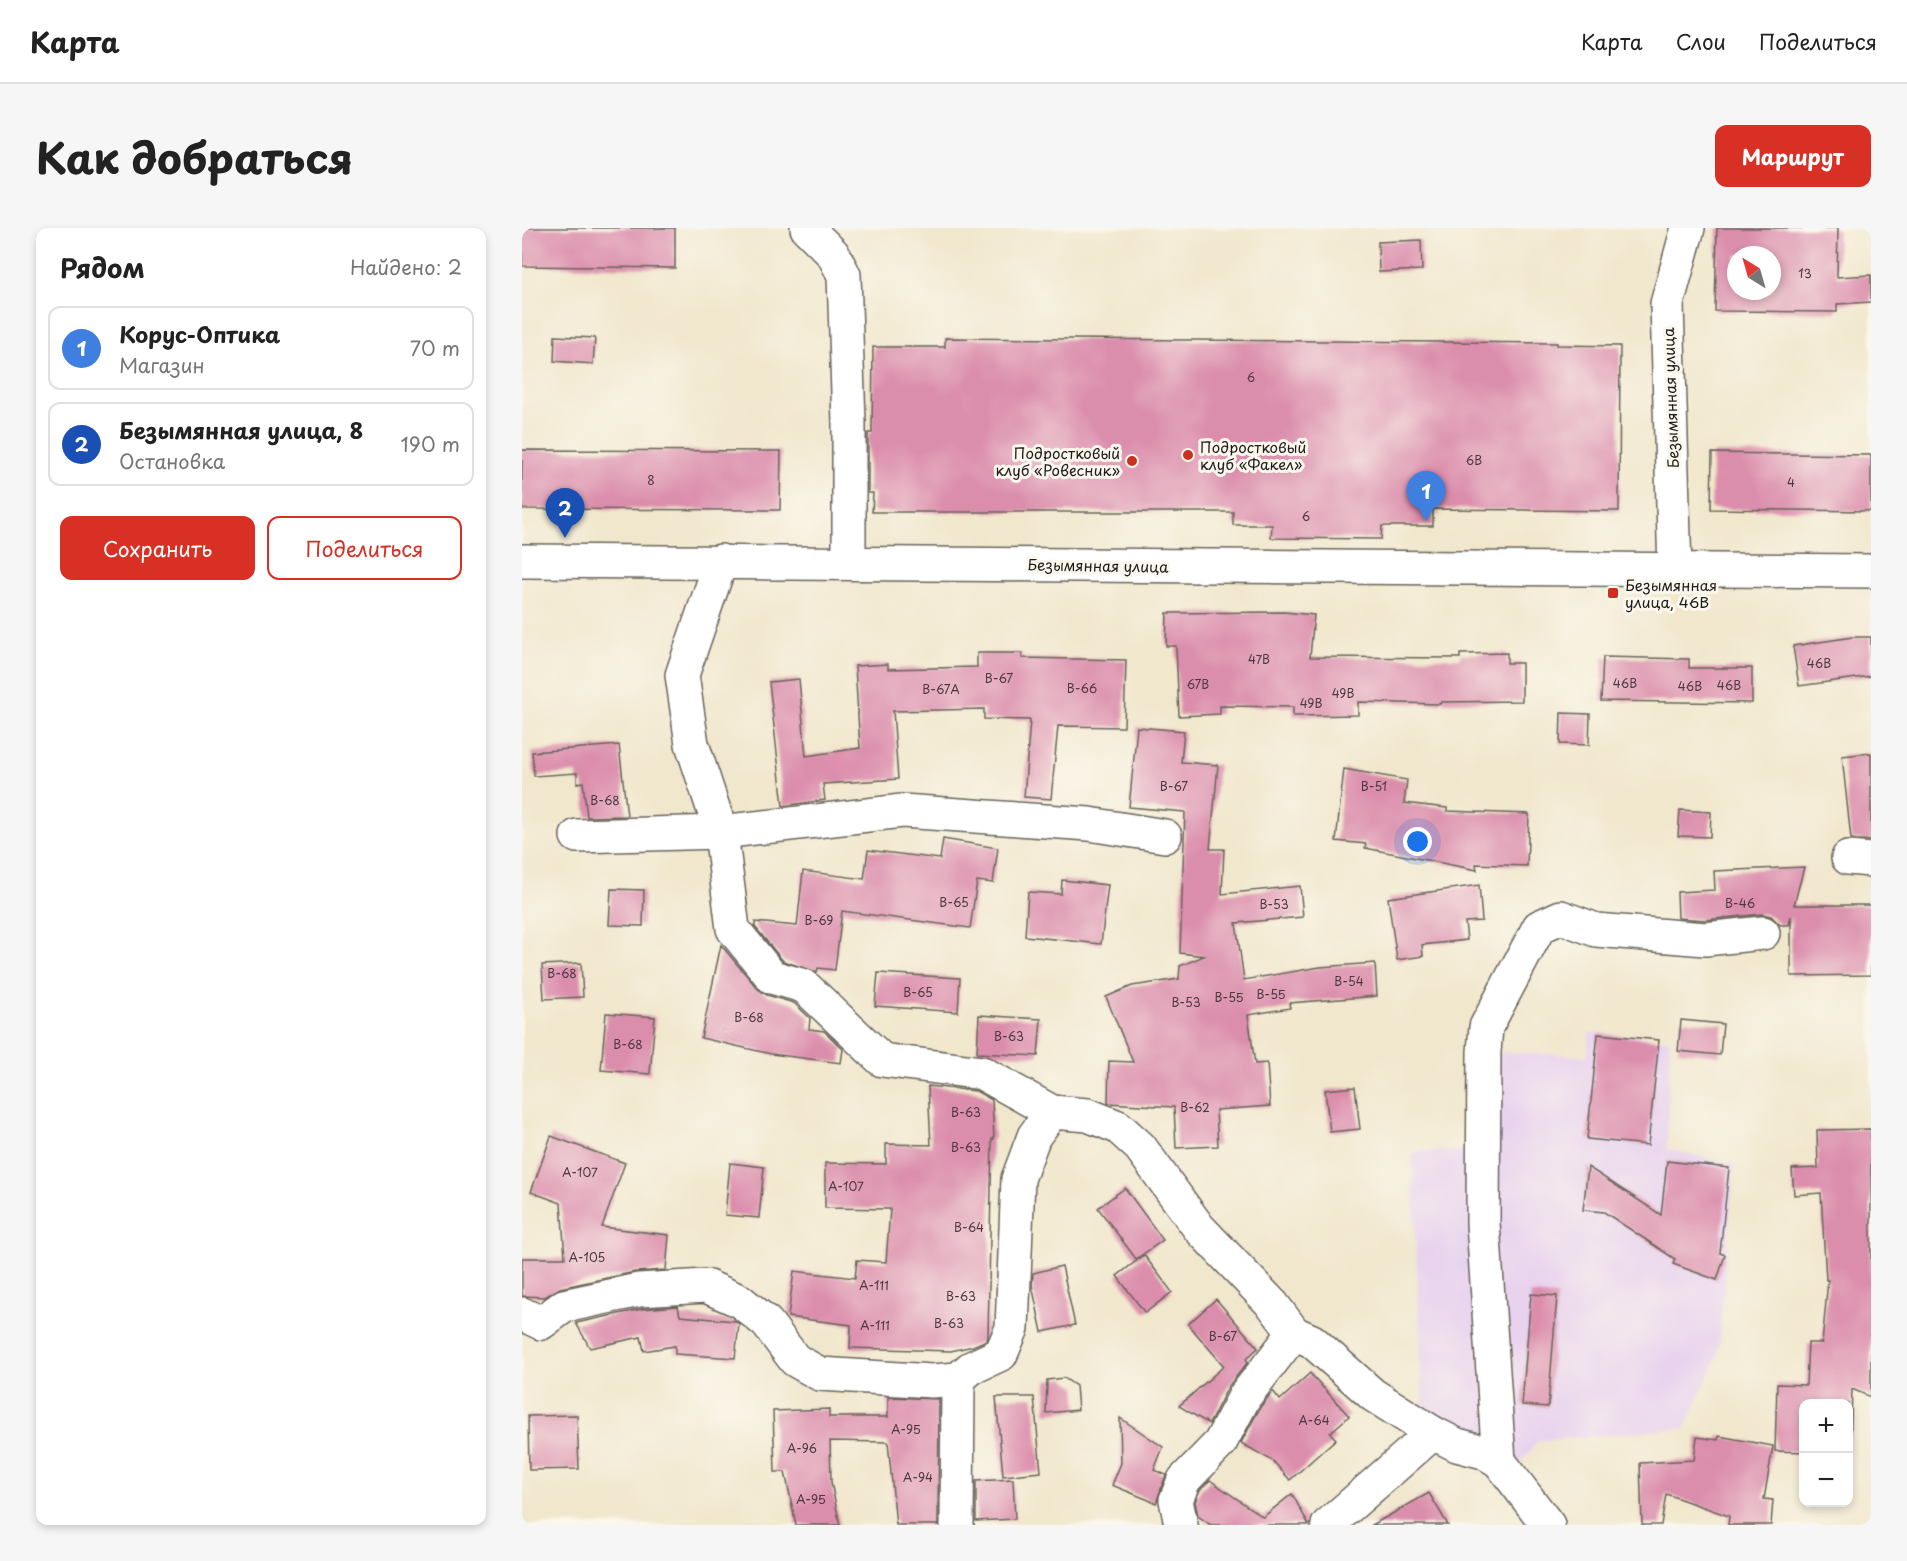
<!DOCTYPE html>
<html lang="ru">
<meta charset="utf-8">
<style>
body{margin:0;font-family:"Playpen Sans",sans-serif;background:#f6f6f6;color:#222}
.controls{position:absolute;right:18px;bottom:18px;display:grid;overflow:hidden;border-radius:12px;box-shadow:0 3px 9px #0003}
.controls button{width:54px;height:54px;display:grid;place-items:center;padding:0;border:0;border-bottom:2px solid #e0e0e0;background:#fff;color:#222;font:30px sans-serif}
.compass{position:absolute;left:1205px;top:18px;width:54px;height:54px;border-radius:50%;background:#fff;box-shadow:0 3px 9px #0003;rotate:323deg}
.you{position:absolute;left:896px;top:614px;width:21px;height:21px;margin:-15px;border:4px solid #fff;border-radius:50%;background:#1a73e8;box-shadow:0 0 0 9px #1a73e833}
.badge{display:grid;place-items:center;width:39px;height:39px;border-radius:50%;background:#d93025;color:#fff;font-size:20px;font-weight:700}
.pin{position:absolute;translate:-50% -50px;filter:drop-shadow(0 2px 3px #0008)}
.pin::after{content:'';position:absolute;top:32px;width:21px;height:18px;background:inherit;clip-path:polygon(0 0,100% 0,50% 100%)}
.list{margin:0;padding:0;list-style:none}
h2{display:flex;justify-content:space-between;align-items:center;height:78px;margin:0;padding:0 24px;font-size:26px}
h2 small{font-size:20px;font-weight:400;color:#767676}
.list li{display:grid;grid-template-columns:39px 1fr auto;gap:18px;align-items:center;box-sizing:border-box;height:84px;margin:0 12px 12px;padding:0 12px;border:2px solid #e0e0e0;border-radius:12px}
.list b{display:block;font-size:22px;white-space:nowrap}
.list p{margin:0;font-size:20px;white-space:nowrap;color:#767676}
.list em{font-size:20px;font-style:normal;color:#767676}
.actions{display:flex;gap:12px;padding:18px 24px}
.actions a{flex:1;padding:14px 0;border:2px solid #d93025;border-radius:12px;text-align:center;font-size:21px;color:#d93025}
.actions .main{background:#d93025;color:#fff}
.map{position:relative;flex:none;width:1349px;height:1297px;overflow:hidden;border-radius:12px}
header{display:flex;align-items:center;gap:36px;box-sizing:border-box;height:84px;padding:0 30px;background:#fff;border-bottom:2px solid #e0e0e0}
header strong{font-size:28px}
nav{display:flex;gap:33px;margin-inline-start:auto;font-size:21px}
.intro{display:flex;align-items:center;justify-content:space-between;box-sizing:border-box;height:144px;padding:0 36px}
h1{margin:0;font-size:42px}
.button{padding:15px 27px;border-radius:12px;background:#d93025;color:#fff;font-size:21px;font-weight:700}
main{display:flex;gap:36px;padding:0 36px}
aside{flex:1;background:#fff;border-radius:12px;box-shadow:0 3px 9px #0003}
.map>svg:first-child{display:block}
.built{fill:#e8d2ee}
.building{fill:#db8dac;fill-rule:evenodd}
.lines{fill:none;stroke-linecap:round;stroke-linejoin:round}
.minor-casing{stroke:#67635a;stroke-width:36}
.minor{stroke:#fff;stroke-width:33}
.poi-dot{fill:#c8321e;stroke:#fbf7ec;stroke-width:2}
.labels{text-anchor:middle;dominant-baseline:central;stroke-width:6;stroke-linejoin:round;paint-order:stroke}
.number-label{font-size:12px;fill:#4c3840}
.street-label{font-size:15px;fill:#1c1c1c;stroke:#fbf7ec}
.poi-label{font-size:15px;fill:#1c1c1c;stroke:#fbf7ec;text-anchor:start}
</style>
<header>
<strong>Карта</strong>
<nav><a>Карта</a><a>Слои</a><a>Поделиться</a></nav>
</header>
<div class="intro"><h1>Как добраться</h1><a class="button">Маршрут</a></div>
<main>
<aside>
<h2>Рядом<small>Найдено: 2</small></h2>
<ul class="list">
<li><span class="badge" style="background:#3f7fe0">1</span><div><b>Корус-Оптика</b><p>Магазин</p></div><em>70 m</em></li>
<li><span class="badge" style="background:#1a4fb4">2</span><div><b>Безымянная улица, 8</b><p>Остановка</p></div><em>190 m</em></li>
</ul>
<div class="actions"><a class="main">Сохранить</a><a>Поделиться</a></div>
</aside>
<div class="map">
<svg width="1349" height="1297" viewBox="0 0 1349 1297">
<rect width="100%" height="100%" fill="#fbf7ec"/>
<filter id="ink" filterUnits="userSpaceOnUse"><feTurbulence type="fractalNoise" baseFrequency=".0167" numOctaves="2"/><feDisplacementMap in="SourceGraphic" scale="12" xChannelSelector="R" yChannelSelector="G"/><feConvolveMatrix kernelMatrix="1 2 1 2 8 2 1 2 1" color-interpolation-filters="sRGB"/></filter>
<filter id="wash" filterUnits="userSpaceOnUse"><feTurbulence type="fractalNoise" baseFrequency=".008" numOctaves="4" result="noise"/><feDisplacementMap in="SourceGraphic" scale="24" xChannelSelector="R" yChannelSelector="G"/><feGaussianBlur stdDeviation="1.35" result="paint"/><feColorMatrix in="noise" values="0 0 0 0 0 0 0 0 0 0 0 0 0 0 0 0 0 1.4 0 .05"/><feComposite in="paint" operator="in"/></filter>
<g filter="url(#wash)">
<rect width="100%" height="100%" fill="#f1e7cd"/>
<!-- built -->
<polygon class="built" points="1067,804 1148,812 1145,921 1213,937 1196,1127 1163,1200 1016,1213 998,1235 901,1189 890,924 971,921 976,824 1065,828"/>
<g id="blocks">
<!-- building -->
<g class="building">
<polygon points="0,0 153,0 153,40 0,38"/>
<path d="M1195,0H1316L1315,49L1349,47V74L1315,76V84L1193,83ZM1214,27H1250V63H1214Z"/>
<polygon points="899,12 900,42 857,44 856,14"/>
<polygon points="33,108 73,110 71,136 32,133"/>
<polygon points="423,110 1035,115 1035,117 1098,118 1097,283 911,281 911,298 860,298 859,311 749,310 750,297 711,297 711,284 350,284 351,265 346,265 346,205 350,205 351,119 423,119"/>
<polygon points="0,222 259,223 258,282 0,281"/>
<polygon points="1190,225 1349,227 1349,283 1189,281"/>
<polygon points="762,384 792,387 788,429 938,430 938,426 985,425 985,435 1000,435 1000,473 919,474 918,476 836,474 836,487 771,488 771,479 698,478 698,486 657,488 654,418 644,418 645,385"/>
<polygon points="1331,409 1349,409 1349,448 1277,458 1271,418"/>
<polygon points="455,425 500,425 500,430 604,432 602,499 536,498 529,571 502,569 508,492 462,491 462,481 371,483 376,551 301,556 303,572 261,578 247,454 277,451 284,528 338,520 333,438 366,436 366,441 455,439"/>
<polygon points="1081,429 1167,431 1167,440 1230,440 1230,475 1079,473"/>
<polygon points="1039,485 1068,486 1067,517 1038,516"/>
<polygon points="615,499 662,503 659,534 696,537 688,621 702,621 700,666 778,658 781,689 714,695 722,752 798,739 853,735 855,768 767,775 768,780 726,787 733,836 745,835 748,878 694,882 696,918 654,920 652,879 586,875 587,833 611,834 584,769 610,758 657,751 658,738 682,728 658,725 663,584 607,579"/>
<polygon points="97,517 105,588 65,589 61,554 55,555 55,545 12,548 10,524"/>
<polygon points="1349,525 1349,613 1329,611 1320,528"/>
<polygon points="822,541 885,552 882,575 925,580 925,583 1007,586 1005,638 954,636 955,642 843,620 844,616 814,613"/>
<polygon points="1158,582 1189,584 1188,609 1156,608"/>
<polygon points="421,611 476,620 471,655 455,653 448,700 320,683 313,742 296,740 295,744 261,733 233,699 233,694 275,698 281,643 342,651 346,622 418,631"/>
<polygon points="1282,639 1272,677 1349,677 1349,747 1269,748 1269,688 1267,697 1258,697 1249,688 1240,686 1183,692 1156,690 1155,664 1193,662 1192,643"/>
<polygon points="540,652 586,657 579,716 503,708 506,664 539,666"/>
<polygon points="957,657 960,693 943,694 945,712 900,717 901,728 875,732 866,670"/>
<polygon points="89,661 122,662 121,698 87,697"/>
<polygon points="199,717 236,761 245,767 272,775 288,790 287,801 302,803 321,821 319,835 249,826 179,810"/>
<polygon points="59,735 61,769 22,771 20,737"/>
<polygon points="356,745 438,750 436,784 353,778"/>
<polygon points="84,785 133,789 128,846 79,842"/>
<polygon points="457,787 519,791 516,828 455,825"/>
<polygon points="1159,792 1201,796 1198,827 1156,823"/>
<polygon points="1076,806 1137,812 1126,917 1065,911"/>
<polygon points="406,858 454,863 470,872 472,911 470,911 466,1108 465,1112 451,1118 429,1123 328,1120 329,1097 266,1089 272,1043 333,1050 335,1032 364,1034 368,981 303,980 303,935 364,936 364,916 409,917"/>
<polygon points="833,859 838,901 808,904 803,862"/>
<polygon points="1349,901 1349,1169 1330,1161 1328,1226 1326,1176 1281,1176 1281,1224 1253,1223 1255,1156 1284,1157 1286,1115 1300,1115 1306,1052 1304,1052 1299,965 1272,967 1270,941 1296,940 1295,902"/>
<polygon points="29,908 103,935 80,999 147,1007 144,1042 113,1044 38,1060 23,1069 0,1068 0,1030 43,1030 39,975 9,964"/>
<polygon points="1145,933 1207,940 1198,1025 1203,1027 1195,1052 1151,1036 1153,1031 1082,984 1061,982 1066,939 1139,987"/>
<polygon points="208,935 242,939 237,990 203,987"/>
<polygon points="603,960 641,1012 614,1031 576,980"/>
<polygon points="622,1027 650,1064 623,1085 595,1048"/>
<polygon points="540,1038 553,1097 520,1104 510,1057 511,1045"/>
<polygon points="1009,1066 1035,1068 1026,1179 1000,1177"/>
<polygon points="694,1071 736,1120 724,1131 726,1134 706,1159 687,1196 657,1178 702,1138 666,1096"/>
<polygon points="156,1078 158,1088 213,1093 217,1096 213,1130 153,1126 153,1118 122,1123 119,1109 68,1120 54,1095 120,1081"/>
<polygon points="788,1145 827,1188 808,1205 814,1211 768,1252 751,1233 719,1215 739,1178 751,1163 758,1172"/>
<polygon points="542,1150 554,1158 556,1182 524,1185 525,1152"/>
<polygon points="366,1169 417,1171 416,1297 374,1297 366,1214 308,1213 309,1254 318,1297 274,1297 263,1244 253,1244 251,1183 307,1181 307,1189 366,1189"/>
<polygon points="474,1169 512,1169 519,1244 481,1248"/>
<polygon points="55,1187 57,1241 7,1242 6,1188"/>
<polygon points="598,1190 641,1219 632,1242 644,1247 634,1275 590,1257 599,1235"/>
<polygon points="1197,1208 1251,1218 1242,1271 1251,1272 1249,1297 1206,1297 1207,1288 1144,1266 1139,1297 1120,1297 1118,1235 1172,1232 1175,1209 1196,1212"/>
<polygon points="491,1251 493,1291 454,1293 454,1253"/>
<polygon points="688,1252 741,1289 770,1266 787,1297 689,1297 676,1288 673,1274 678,1262"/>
<polygon points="907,1265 926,1297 850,1297"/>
</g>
</g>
</g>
<g filter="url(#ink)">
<use href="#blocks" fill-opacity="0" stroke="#67635a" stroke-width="1.5"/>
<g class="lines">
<!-- minor casing -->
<g class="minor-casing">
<g id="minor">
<polyline points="285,0 311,26 322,47 327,195 327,335"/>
<polyline points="0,333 1349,343"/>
<polyline points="199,333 160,447 170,516 199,604 211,701 250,749 282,758 360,832 460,845 530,884 566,887 596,899 618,919 677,1000 751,1077 772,1105 790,1113 851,1167 911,1205 935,1217 962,1224 977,1233 1026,1297"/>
<polyline points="1153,343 1145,76 1166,0"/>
<polyline points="55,608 199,604 380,583 567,596 643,608"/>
<polyline points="1326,630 1349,632"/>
<polyline points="0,1086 19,1095 42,1078 117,1062 184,1058 218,1073 245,1095 273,1132 298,1146 410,1153 436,1151 449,1140 479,1126 490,1100 496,951 512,908 530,884"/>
<polyline points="977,1233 961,995 962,824 964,799 1017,699 1039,689 1074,702 1183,711 1241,705"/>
<polyline points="435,1297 436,1151"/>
<polyline points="659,1297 654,1272 662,1252 698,1215 723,1168 772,1105"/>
<polyline points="806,1297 911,1205"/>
</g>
</g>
<!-- minor -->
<use href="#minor" class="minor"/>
</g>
</g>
<!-- markers -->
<g class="poi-dot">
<circle cx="666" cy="227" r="6"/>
<circle cx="610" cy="233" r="6"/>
<rect x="1085" y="359" width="12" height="12" rx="3"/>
</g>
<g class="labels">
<!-- number labels -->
<g class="number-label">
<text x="1283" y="45">13</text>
<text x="729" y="149">6</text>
<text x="952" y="232">6В</text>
<text x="129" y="252">8</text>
<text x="1269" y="254">4</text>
<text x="784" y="288">6</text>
<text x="737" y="431">47В</text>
<text x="1297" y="435">46В</text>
<text x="477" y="450">В-67</text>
<text x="1103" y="455">46В</text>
<text x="676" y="456">67В</text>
<text x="1207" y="457">46В</text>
<text x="1168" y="458">46В</text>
<text x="560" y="460">В-66</text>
<text x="419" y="461">В-67А</text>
<text x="821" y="465">49В</text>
<text x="789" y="475">49В</text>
<text x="652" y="558">В-67</text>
<text x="852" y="558">В-51</text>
<text x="83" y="572">В-68</text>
<text x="432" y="674">В-65</text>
<text x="1218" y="675">В-46</text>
<text x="752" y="676">В-53</text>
<text x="297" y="692">В-69</text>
<text x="40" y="745">В-68</text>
<text x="827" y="753">В-54</text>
<text x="396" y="764">В-65</text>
<text x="749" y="766">В-55</text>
<text x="707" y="769">В-55</text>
<text x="664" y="774">В-53</text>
<text x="227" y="789">В-68</text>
<text x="487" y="808">В-63</text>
<text x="106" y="816">В-68</text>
<text x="673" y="879">В-62</text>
<text x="444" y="884">В-63</text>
<text x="444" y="919">В-63</text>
<text x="58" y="944">А-107</text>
<text x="324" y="958">А-107</text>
<text x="447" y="999">В-64</text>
<text x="65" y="1029">А-105</text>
<text x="352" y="1057">А-111</text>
<text x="439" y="1068">В-63</text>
<text x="427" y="1095">В-63</text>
<text x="353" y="1097">А-111</text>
<text x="701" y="1108">В-67</text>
<text x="792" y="1192">А-64</text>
<text x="384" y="1201">А-95</text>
<text x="280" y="1220">А-96</text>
<text x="396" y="1249">А-94</text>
<text x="289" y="1271">А-95</text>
</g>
<!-- street labels -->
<g class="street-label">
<text transform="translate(1148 170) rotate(-92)">Безымянная улица</text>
<text transform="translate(576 337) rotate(1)">Безымянная улица</text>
</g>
<!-- poi labels -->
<g class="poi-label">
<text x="678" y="218">Подростковый<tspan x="678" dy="17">клуб «Факел»</tspan></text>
<text x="598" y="224" text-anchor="end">Подростковый<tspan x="598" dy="17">клуб «Ровесник»</tspan></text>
<text x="1103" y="356">Безымянная<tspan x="1103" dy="17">улица, 46В</tspan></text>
</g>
</g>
</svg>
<div class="controls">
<button>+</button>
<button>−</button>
</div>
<svg class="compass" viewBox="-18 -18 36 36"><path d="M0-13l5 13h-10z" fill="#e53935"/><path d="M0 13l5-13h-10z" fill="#767676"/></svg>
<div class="you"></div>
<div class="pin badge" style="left:904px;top:293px;background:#3f7fe0">1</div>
<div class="pin badge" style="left:43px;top:310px;background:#1a4fb4">2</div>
</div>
</main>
